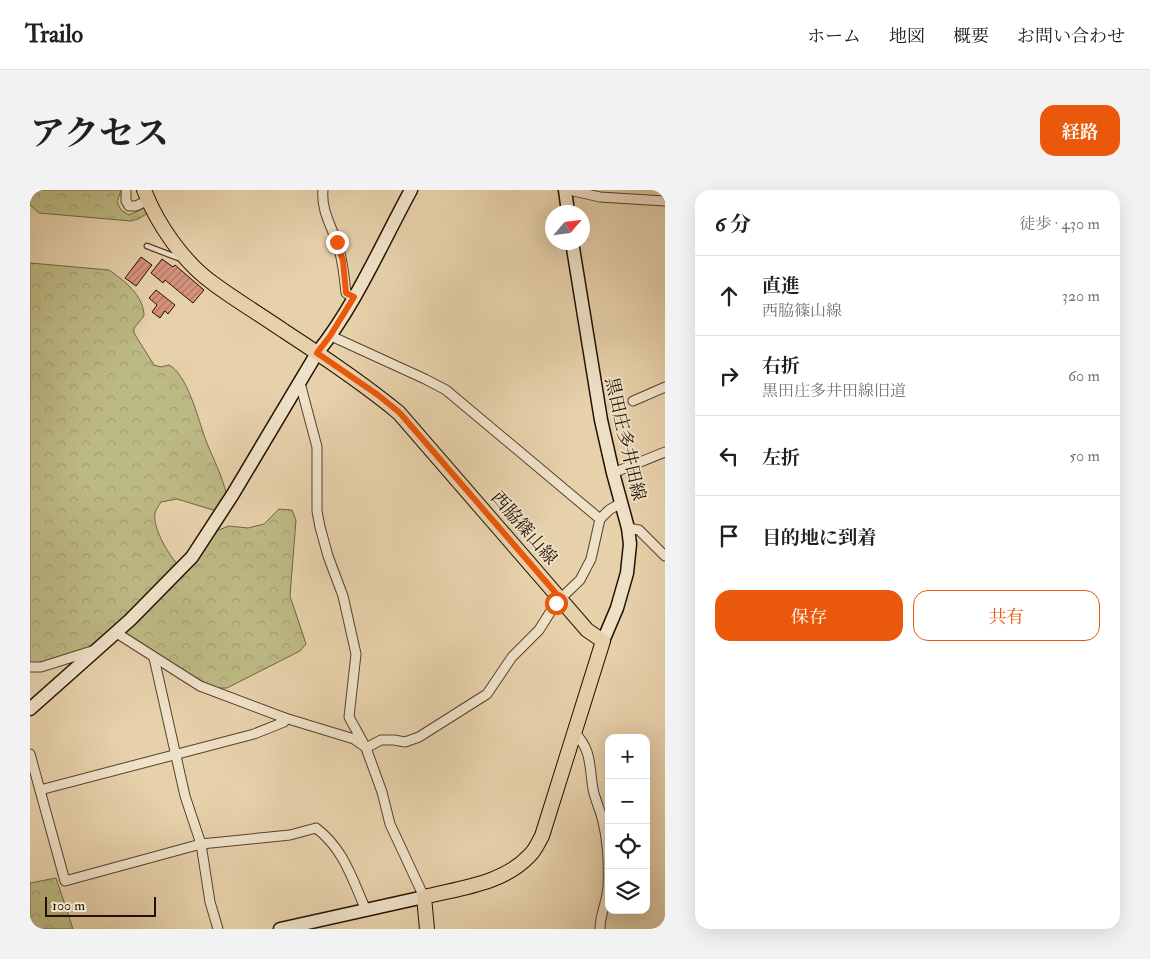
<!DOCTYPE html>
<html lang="ja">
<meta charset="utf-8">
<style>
body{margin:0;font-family:"IM FELL Double Pica","Noto Serif JP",serif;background:#f2f2f2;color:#202124}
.controls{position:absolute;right:15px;bottom:15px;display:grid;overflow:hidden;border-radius:10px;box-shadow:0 5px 20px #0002}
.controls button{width:45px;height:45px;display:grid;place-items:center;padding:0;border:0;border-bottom:1px solid #e0e0e0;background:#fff;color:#202124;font:25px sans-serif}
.compass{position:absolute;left:515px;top:15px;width:45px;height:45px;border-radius:50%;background:#fff;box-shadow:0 5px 20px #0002;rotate:62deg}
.scale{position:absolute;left:15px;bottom:12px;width:111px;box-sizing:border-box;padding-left:5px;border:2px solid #231200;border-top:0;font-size:14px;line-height:18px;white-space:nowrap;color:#231200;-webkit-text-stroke:4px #efe1c8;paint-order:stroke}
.stop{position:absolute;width:15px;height:15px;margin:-11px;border:4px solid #ea580c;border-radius:50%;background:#fff}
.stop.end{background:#ea580c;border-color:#fff;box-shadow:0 1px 5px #0008}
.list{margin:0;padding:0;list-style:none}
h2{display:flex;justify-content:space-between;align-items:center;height:65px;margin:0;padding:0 20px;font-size:21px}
h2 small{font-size:16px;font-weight:400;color:#757577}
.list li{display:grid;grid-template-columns:32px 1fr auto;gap:15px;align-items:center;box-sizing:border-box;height:80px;padding:0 20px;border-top:1px solid #e0e0e0}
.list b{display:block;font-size:19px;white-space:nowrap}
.list p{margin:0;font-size:16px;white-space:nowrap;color:#757577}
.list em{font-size:16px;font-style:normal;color:#757577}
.actions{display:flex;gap:10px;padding:15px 20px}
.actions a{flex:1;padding:11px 0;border:1px solid #ea580c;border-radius:15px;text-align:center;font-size:18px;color:#ea580c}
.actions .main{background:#ea580c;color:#fff}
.icon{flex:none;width:28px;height:28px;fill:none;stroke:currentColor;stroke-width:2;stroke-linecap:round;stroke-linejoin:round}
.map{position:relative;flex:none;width:635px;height:739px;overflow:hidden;border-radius:15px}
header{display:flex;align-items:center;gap:30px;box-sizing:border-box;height:70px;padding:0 25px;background:#fff;border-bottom:1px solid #e0e0e0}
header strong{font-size:24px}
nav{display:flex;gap:28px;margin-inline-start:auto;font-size:18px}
.intro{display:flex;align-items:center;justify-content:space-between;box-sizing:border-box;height:120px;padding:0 30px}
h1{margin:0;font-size:35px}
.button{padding:12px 22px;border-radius:15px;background:#ea580c;color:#fff;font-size:18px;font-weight:700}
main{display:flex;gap:30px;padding:0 30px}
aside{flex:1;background:#fff;border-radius:15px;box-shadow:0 5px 20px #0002}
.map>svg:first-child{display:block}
.forest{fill:url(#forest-crowns);stroke:#706642}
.building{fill:url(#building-hatch);stroke:#231200}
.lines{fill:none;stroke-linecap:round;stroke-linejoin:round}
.lane-casing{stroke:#54422b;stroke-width:7}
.street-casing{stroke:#54422b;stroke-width:11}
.secondary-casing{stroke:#231200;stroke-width:15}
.primary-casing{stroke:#231200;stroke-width:16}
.lane{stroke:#efe1c8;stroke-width:4.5}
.street{stroke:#efe1c8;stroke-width:9}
.secondary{stroke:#efe1c8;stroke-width:12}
.primary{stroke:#e7d1ab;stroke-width:14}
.route{stroke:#ea580c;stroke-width:6}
.labels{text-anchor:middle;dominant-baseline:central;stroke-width:4;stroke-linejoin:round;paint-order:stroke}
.street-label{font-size:18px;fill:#231200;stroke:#efe1c8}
</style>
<header>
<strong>Trailo</strong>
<nav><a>ホーム</a><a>地図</a><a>概要</a><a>お問い合わせ</a></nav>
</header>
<div class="intro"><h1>アクセス</h1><a class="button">経路</a></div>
<main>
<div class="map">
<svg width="635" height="739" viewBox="0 0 635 739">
<defs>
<pattern id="forest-crowns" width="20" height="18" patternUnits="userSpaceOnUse" patternTransform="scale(1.25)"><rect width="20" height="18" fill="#bdb984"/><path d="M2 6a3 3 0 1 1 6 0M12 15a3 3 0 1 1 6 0" fill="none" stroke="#a29e70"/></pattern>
<pattern id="building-hatch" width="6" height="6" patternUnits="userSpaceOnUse" patternTransform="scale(1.25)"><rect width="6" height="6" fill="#d7937e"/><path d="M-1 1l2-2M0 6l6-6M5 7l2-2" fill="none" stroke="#ae7765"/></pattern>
</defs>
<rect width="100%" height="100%" fill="#e7d1ab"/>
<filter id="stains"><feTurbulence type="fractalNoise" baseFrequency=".004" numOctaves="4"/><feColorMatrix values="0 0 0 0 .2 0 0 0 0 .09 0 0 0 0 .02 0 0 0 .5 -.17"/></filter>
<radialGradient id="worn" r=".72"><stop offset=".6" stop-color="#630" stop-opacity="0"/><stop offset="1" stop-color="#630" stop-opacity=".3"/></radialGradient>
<!-- forest -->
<g class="forest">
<polygon points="0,0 91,0 87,12 91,20 99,25 114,18 118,23 108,29 101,31 9,23 0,15"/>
<path d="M0,73L79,80C95,91 114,106 114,126L104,138V143L124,175L131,177L139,175C157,184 168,228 175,248C182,267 193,286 197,307L190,318L183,320L147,309L131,312C129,315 126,320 125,323C122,339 142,371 153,380L186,341L199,336L218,338L234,334L249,319L262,320L266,330L260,406L276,454L270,461L197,498H187L169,490L87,437L62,457L13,472L0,473Z"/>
<polygon points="26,688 43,739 0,739 0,693"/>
</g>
<!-- building -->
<g class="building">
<polygon points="111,67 122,75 106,96 95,88"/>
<polygon points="132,69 143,77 145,75 174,100 163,113 135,90 133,93 121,83"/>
<polygon points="126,100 145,115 138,124 135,121 130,128 122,122 127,115 119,108"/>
</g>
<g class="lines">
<!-- lane casing -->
<g class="lane-casing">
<polyline id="lane" points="117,56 151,69"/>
</g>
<!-- street casing -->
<g class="street-casing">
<g id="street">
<polyline points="96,0 96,11 99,16 106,16 118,10"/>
<path d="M293,0C291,20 301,35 307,53C313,69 314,86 316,103L323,107"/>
<polyline points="539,0 570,7 635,11"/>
<polyline points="301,146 395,189 416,200 570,329"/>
<polyline points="270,193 287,257 287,321 290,337 298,366 313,406 326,464 319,527 336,558 352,602 360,634 394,707"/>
<polyline points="603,211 635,197"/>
<polyline points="583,283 635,262"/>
<polyline points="598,338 609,340 635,366"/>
<polyline points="85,442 170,496 255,528 324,549 334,556"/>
<polyline points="124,468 155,606 171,654 180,712 188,739"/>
<polyline points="0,477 11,477 65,460"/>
<path d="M544,542C562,560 559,575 563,599C565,610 571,621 573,632C578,653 579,676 578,697C577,712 570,724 570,739"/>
<polyline points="336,558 351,550 364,550 375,552 389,547 457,504 482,467 509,440 526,413 550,390 561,369 570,329 579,320 591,313"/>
<path d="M0,564L35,691L171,654L260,645L286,638C314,659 322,689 336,720"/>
<polyline points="10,600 224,544 254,532 255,528"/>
</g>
</g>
<!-- secondary casing -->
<g class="secondary-casing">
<g id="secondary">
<polyline points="535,0 538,22"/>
<polyline points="542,52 571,230 583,283 598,338 600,354 597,383 587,418 573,451"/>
<path d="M0,519L100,430L162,367L203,304L287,163C325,116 352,53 381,0"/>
<polyline points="250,739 394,707"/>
</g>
</g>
<!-- primary casing -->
<g class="primary-casing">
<path id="primary" d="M114,0C127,34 154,73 184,94C207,111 231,125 254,141C294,167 333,193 369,223L557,440L573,451L512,646C508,653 505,661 499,666C473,694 429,698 394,707L397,739"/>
</g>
<!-- lane -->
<use href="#lane" class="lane"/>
<!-- street -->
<use href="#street" class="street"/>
<!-- secondary -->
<use href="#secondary" class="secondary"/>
<!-- primary -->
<use href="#primary" class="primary"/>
</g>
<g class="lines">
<!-- route -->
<polyline class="route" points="307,52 313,71 316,103 324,107 300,146 287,163 348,205 370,223 530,408 526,413"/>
</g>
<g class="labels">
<!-- street labels -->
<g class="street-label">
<text transform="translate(595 249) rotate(77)">黒田庄多井田線</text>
<text transform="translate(494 338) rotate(49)">西脇篠山線</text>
</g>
</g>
<rect width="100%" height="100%" filter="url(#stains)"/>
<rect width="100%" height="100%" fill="url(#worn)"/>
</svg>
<div class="controls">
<button>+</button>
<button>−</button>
<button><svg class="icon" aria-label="locate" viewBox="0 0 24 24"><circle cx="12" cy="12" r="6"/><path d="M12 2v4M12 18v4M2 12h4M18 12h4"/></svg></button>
<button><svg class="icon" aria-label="layers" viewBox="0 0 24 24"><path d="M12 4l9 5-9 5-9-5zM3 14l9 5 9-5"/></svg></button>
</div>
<svg class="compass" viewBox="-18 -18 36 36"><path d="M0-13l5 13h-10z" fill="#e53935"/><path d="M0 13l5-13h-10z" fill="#757577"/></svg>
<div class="scale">100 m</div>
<div class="stop" style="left:526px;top:413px"></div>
<div class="stop end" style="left:307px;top:52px"></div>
</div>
<aside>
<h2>6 分<small>徒歩 · 430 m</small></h2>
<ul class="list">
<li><svg class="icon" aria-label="ahead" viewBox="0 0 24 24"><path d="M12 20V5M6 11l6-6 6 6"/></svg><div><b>直進</b><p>西脇篠山線</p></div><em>320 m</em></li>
<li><svg class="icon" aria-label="right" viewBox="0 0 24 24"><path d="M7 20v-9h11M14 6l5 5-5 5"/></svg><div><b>右折</b><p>黒田庄多井田線旧道</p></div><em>60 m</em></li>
<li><svg class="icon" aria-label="left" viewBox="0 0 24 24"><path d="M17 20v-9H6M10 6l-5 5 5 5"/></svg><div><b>左折</b></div><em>50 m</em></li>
<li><svg class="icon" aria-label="arrive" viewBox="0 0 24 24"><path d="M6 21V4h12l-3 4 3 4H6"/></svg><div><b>目的地に到着</b></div></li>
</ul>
<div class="actions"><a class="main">保存</a><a>共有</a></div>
</aside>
</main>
